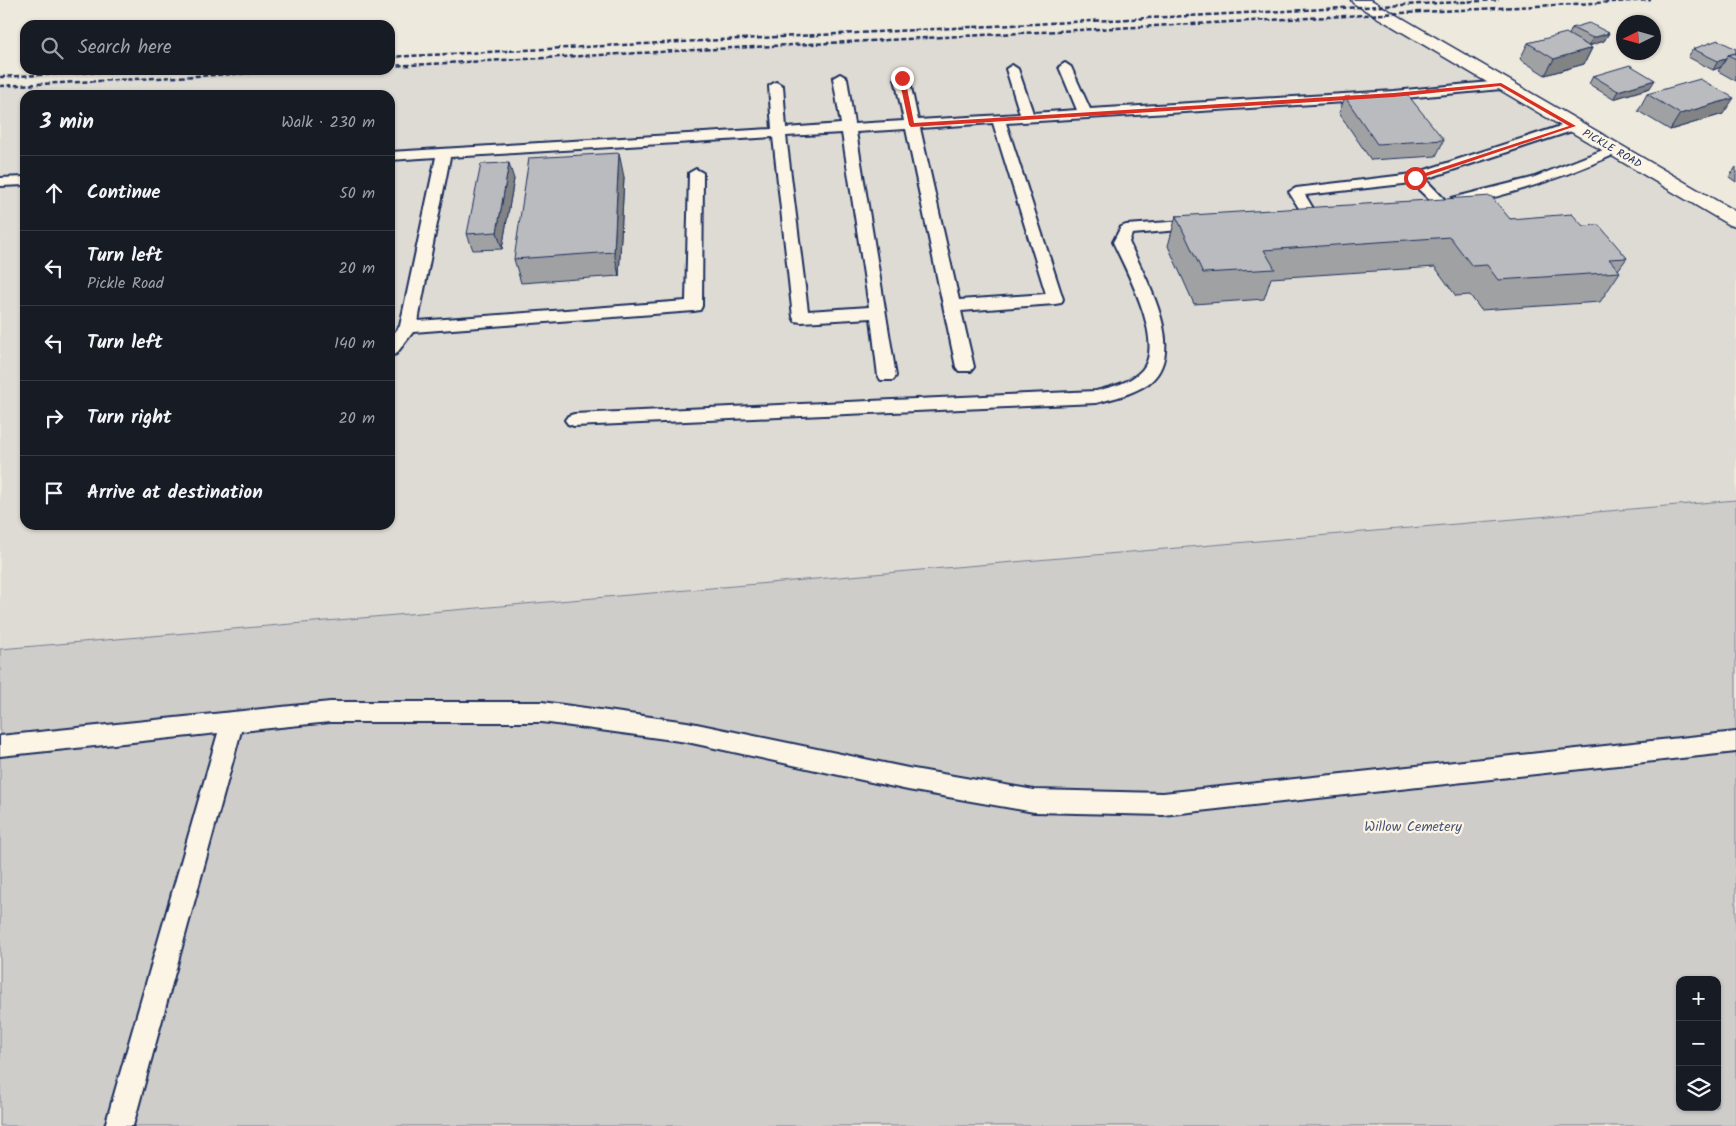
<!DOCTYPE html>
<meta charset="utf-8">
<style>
body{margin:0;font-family:Kalam,sans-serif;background:#242831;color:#f1f3f6}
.controls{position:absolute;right:15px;bottom:15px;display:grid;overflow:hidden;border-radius:10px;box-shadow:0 1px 4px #0004}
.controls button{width:45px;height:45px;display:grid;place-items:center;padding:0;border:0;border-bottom:1px solid #363941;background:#171b24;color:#f1f3f6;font:25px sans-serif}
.compass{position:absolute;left:1616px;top:15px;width:45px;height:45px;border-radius:50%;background:#171b24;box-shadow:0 1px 4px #0004;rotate:265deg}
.stop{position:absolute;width:15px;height:15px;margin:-11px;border:4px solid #d93025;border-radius:50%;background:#fff}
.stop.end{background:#d93025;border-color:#fff;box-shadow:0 1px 5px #0008}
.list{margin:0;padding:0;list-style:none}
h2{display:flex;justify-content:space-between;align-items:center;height:65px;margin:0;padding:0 20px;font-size:21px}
h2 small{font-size:16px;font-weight:400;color:#9ea1a6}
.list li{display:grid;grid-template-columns:32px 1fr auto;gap:15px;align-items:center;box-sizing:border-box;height:75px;padding:0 20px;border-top:1px solid #363941}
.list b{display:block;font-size:19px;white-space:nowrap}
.list p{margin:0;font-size:16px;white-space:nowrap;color:#9ea1a6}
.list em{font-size:16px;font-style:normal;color:#9ea1a6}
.icon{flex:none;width:28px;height:28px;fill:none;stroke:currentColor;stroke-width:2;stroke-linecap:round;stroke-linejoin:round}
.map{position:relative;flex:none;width:1736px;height:1126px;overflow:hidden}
.search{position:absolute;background:#171b24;box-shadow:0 1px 4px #0004;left:20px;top:20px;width:375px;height:55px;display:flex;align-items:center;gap:12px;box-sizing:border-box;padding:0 18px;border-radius:15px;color:#9ea1a6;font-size:19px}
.panel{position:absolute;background:#171b24;box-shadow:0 1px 4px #0004;left:20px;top:90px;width:375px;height:440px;border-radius:15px}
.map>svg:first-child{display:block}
.built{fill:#dedbd4;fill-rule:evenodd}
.green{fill:#cfcdca;stroke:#757e94;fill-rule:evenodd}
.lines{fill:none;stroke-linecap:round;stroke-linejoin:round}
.lane-casing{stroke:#1b2f5e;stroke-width:4}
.secondary-casing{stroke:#1b2f5e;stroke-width:3}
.lane{fill:#fcf5e5;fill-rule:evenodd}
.secondary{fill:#fcf5e5;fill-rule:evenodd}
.rail{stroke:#1b2f5e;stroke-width:2.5;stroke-dasharray:5 2.5;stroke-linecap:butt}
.wall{fill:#a0a1a3;stroke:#1b2f5e}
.shaded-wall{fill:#828385;stroke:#1b2f5e}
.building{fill:#babbbe;stroke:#1b2f5e}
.route{fill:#d93025}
.labels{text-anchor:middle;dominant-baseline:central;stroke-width:4.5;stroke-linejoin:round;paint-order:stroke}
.far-street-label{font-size:11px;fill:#1b2f5e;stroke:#fcf5e5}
.park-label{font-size:14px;fill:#485679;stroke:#fcf5e5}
</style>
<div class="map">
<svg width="1736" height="1126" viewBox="0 0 1736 1126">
<rect width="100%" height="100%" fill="#eee9dd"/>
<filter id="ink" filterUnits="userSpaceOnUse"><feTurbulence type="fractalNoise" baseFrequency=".02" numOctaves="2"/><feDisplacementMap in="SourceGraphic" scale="10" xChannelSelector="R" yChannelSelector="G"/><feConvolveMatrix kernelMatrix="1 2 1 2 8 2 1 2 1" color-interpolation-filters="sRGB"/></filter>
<g filter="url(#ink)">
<!-- built -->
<path class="built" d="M1383,14L1736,219V500L0,649V86L302,70H390V65ZM25,95H390V525H25Z"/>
<!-- green -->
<path class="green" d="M1736,500V1126H0V649ZM1680,980H1717V1107H1680Z"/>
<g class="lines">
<!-- lane casing -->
<g class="lane-casing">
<g id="lane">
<path d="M1065,63L1071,67L1090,109L1394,91L1501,81L1508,85L1501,89L1394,99L1006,123L1063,299L1061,303L1055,304L961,311L974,367L971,371H959L956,367L906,129L856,132L896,376L893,380H881L878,376L871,318L801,322L795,321L793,317L773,137L450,157L418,321L686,301L689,173L696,169L703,173L702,306L700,310L694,311L413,332L396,354L390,356V338L400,326L436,157L390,160V152L772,129L769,86L776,82L783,86L786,128L841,124L833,78L840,74L847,78L854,124L904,121L895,78L902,74L909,78L918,120L1020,114L1006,69L1012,65L1018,69L1033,113L1077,110L1059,67ZM993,123L1046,294L959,300L920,128ZM842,133L869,307L808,311L786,136Z"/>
<polygon points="1573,122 1580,126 1578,129 1425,179 1448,203 1441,207 1436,206 1412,183 1305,195 1317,215 1310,219 1305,218 1289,192 1296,188 1413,174"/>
<path d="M1613,146L1620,150L1618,153C1566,176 1513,195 1457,205L1450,201L1452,198L1532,178Z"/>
<polygon points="25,177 25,185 0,186 0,178"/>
<path d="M1199,220L1207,225L1204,228L1132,234L1129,242C1145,278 1189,351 1149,383C1134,394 1114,398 1096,403L574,426L568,424L565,420L568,416L574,414L1096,391C1112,387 1130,383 1142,370C1166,343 1126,270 1113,242L1121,227L1126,225Z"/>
<polygon points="330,702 542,702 687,722 908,768 1034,790 1163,793 1736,732 1736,752 1163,815 1034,812 908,790 687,742 542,722 330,722 241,731 133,1126 105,1126 218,733 0,756 0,736"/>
</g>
</g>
<!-- secondary casing -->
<g class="secondary-casing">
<polygon id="secondary" points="1351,0 1371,0 1736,212 1736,227 1729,225 1353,3"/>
</g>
<!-- lane -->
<use href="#lane" class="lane"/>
<!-- secondary -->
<use href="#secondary" class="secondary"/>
<!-- rail -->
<g class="rail">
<polyline points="390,57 1499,0"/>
<polyline points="390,66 1651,0"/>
<polyline points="0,77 138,70"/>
<polyline points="0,86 312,70"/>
</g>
</g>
<!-- wall -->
<g class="wall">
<polygon points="1572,28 1609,33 1604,41 1589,46 1592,48 1584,64 1545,75 1520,59 1528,43 1569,35"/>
<polygon points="1693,49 1736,49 1736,81 1718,71 1721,67 1713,70 1688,57"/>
<polygon points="1593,76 1650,88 1613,99 1589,84"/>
<polygon points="1647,94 1723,114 1670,130 1638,111"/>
<polygon points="1345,97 1444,140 1436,156 1371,160 1339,113"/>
<polygon points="1736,167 1736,182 1729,177"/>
<polygon points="624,177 619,276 521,283 514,259"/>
<polygon points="514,179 502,249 473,250 467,234"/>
<polygon points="1176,216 1510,219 1583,226 1627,258 1618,270 1620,272 1600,302 1481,310 1470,295 1456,296 1435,267 1271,278 1264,299 1194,304 1168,246"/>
</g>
<!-- shaded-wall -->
<g class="shaded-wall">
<polygon points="1609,33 1604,41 1588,46 1593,38"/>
<polygon points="1592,48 1584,64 1545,75 1554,59"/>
<polygon points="1726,59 1721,67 1713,70 1718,61"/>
<polygon points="1655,80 1650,88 1613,99 1618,91"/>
<polygon points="1734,98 1723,114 1670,130 1680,114"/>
<polygon points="619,153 624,177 619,276 614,252"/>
<polygon points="509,163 514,179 502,249 497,232"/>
</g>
<!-- building -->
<g class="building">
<polygon points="1589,23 1609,33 1593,38 1572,28"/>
<polygon points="1566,33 1592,48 1554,59 1528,43"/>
<polygon points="1718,40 1736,49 1736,53 1728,55 1726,59 1718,61 1693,49"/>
<polygon points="1736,53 1736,59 1728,55"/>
<polygon points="1630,65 1655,80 1618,91 1593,76"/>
<polygon points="1700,79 1734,98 1680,114 1647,94"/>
<polygon points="1407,94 1444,140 1377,144 1345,97"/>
<polygon points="619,153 614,252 514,259 529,158"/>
<polygon points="509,163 497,232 467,234 481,164"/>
<polygon points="1491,196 1510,219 1572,214 1583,226 1599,225 1627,258 1609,259 1620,272 1498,280 1487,265 1472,266 1450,237 1264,250 1275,269 1203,273 1176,216"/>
</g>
</g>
<!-- route -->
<polygon class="route" points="902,76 905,78 914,123 1394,93 1501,83 1576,126 1415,180 1413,177 1569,126 1500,86 1394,97 911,127 909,125 899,78"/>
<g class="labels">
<!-- far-street labels -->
<g class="far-street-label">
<text transform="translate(1612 149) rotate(30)">PICKLE ROAD</text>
</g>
<!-- park labels -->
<g class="park-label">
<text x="1413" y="827">Willow Cemetery</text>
</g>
</g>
</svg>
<div class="controls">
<button>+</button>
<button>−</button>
<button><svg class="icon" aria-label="layers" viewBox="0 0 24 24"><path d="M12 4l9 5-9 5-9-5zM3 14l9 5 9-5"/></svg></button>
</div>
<svg class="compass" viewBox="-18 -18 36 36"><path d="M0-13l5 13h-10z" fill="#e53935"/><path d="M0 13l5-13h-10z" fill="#9ea1a6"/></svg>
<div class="stop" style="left:1415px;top:178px"></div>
<div class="stop end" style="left:902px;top:78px"></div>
<div class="search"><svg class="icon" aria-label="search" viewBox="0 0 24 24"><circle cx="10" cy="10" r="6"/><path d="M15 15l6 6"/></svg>Search here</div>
<section class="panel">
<h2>3 min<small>Walk · 230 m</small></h2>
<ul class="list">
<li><svg class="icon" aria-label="ahead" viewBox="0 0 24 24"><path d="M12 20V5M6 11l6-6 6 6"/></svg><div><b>Continue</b></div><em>50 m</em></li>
<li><svg class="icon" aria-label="left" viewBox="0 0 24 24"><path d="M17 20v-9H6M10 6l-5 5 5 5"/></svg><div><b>Turn left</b><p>Pickle Road</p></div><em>20 m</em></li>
<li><svg class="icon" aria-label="left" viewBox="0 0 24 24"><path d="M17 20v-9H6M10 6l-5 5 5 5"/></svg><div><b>Turn left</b></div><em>140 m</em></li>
<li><svg class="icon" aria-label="right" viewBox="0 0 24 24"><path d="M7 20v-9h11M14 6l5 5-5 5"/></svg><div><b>Turn right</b></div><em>20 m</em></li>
<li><svg class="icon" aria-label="arrive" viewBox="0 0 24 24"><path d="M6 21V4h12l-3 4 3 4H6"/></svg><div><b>Arrive at destination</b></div></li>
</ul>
</section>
</div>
